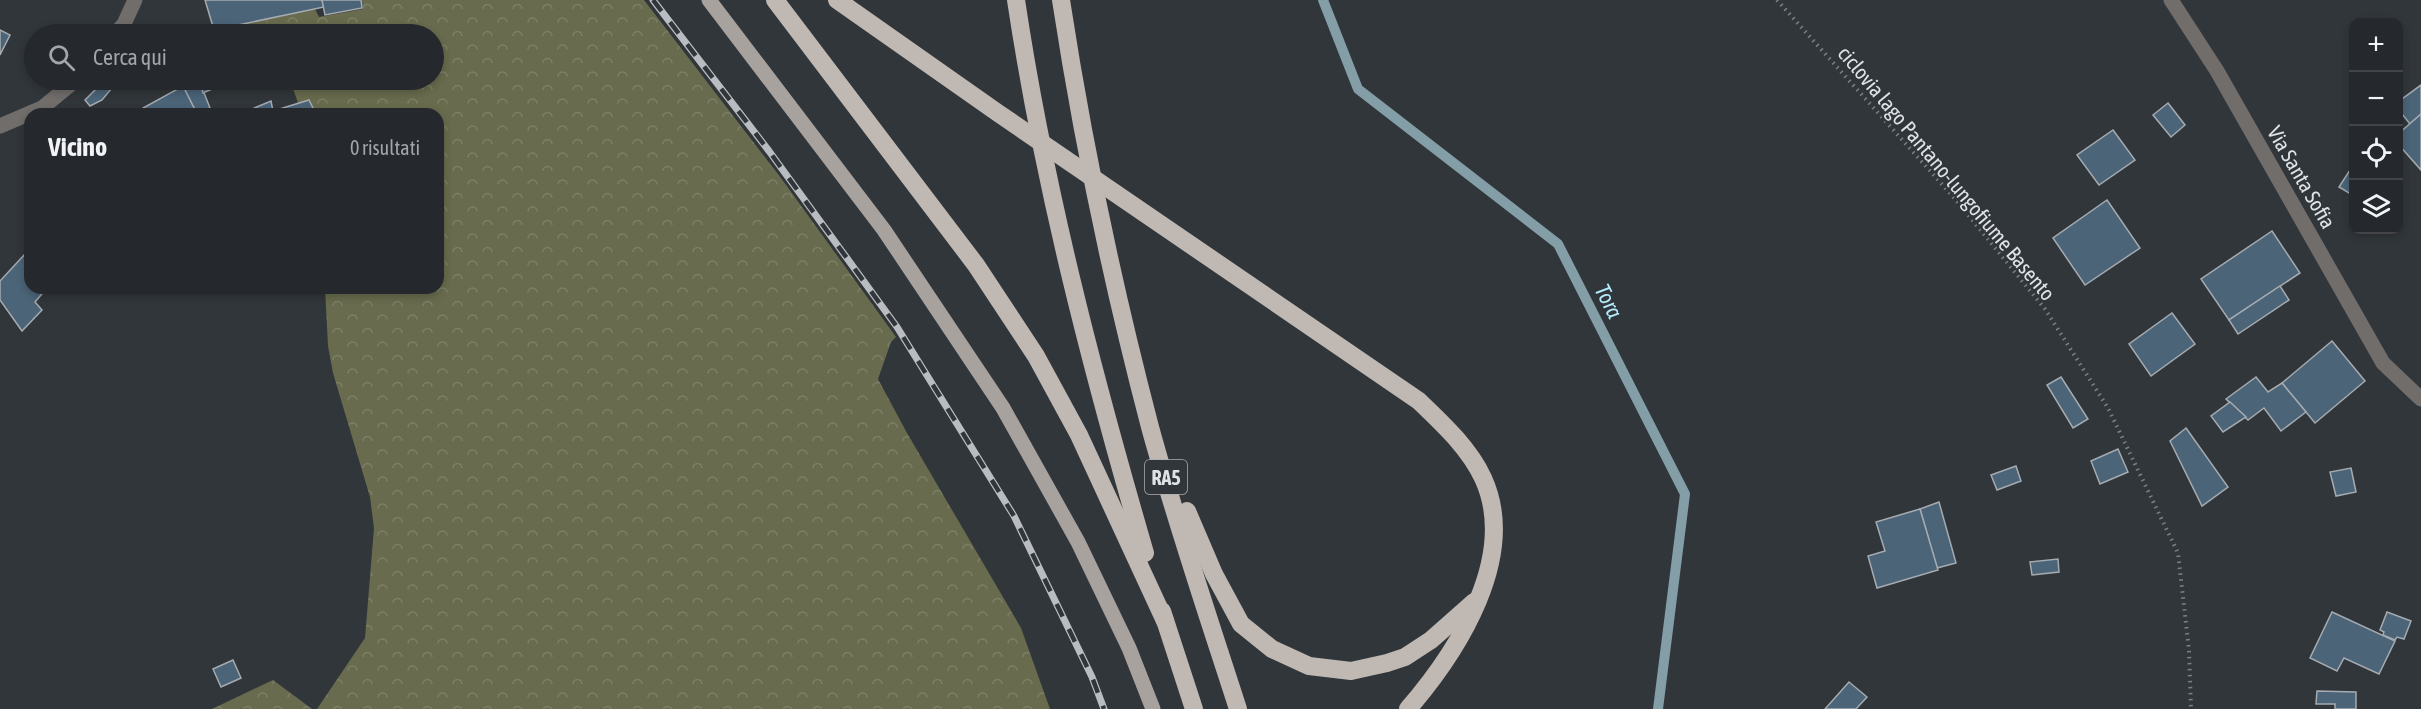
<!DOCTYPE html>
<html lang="it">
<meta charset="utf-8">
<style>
body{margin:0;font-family:"Asap Condensed",sans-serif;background:#313438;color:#f1f3f6}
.controls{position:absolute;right:18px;top:18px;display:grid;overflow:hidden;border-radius:12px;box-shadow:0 3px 9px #0003}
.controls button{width:54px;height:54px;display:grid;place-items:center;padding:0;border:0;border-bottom:2px solid #424448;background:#25282c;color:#f1f3f6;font:30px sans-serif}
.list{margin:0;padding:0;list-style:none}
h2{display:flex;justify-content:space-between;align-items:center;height:78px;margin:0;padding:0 24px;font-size:26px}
h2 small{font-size:20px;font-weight:400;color:#a3a6a9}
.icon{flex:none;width:33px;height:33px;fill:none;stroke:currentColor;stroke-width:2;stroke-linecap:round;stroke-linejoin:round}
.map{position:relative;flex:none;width:2421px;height:709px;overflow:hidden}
.search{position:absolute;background:#25282c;box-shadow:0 3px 9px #0003;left:24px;top:24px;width:420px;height:66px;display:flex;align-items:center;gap:15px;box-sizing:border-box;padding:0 21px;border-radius:33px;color:#a3a6a9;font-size:22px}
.panel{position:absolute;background:#25282c;box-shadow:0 3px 9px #0003;left:24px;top:108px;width:420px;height:186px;border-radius:18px}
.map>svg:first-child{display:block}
.forest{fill:url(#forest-crowns)}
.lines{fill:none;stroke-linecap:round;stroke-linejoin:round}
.stream{stroke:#849ea7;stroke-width:10}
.building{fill:#4b6478;stroke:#a5abb0;stroke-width:1.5}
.path{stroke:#7c8083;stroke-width:4;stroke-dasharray:1.5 4.5;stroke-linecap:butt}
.minor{stroke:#706d6b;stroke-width:15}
.major{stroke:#a8a29f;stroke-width:15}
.highway{stroke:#bfb8b3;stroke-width:18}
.rail-casing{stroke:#b9bcc0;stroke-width:7}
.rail{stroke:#31363a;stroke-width:4.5;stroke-dasharray:14;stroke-linecap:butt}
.labels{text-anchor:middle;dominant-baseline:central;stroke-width:4.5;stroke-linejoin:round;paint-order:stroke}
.shield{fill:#31363a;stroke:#acafb2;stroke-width:1.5}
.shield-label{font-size:20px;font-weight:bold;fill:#e0e3e6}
.street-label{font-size:21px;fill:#e0e3e6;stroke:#31363a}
.water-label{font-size:22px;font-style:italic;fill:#b4eafc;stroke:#31363a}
</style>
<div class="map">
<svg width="2421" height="709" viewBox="0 0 2421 709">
<defs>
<pattern id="forest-crowns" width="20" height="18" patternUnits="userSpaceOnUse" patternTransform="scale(1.5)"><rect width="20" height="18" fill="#686b4d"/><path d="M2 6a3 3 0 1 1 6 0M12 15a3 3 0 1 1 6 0" fill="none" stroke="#7d8067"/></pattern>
</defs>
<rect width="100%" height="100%" fill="#31363a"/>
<!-- forest -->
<g class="forest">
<polygon points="362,0 644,0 781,178 896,337 891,342 878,379 907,433 1021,628 1050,709 317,709 365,638 374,528 370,497 333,373 328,346 325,288 438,288 438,114 316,114 300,108 292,86 312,82 312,80 434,80 434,34 212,34 211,27 315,9 319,17 363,9"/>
<polygon points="273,680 312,709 212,709"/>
</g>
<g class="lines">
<!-- stream -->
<polyline class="stream" points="1323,0 1358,89 1558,244 1685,494 1658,709"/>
</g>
<!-- building -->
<g class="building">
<polygon points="205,0 322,0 324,7 214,30"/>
<polygon points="322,0 361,0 362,8 325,15"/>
<polygon points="0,30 10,35 0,55"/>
<polygon points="105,80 114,80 117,82 102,100 90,106 85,100"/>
<polygon points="196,80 199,80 210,108 197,114 183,86"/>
<polygon points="199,80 233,80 203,93"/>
<polygon points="2421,85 2421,114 2410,124 2398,109 2398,102"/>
<polygon points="183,86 197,114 146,114 143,108"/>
<polygon points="309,100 316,114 240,114 271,101 273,111"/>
<polygon points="2168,103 2185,125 2171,137 2153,115"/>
<polygon points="2421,114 2421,170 2398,144 2398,134"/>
<polygon points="2113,130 2135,160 2099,185 2077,155"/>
<polygon points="2350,170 2354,172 2354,196 2339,187"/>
<polygon points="2107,200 2140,248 2085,285 2053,238"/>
<polygon points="2272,231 2300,273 2229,320 2201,279"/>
<polygon points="25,254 30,258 30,288 47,288 35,302 42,310 22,331 0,300 0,281"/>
<polygon points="2280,286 2289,300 2238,334 2229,320"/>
<polygon points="2172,313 2195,344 2151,376 2129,344"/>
<polygon points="2332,341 2365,381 2315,423 2282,383"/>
<polygon points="2061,377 2088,419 2073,428 2047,385"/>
<polygon points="2256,377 2268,392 2282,383 2306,412 2281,431 2264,408 2248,420 2226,399"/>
<polygon points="2230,402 2246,417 2223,432 2211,416"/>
<polygon points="2186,428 2228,487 2202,506 2170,441"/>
<polygon points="2118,449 2128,472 2100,484 2091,461"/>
<polygon points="2016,466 2021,481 1997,490 1991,475"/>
<polygon points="2351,468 2356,492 2336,496 2330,472"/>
<polygon points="1939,502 1956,563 1937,568 1920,509"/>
<polygon points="1920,509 1938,570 1877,588 1868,556 1885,551 1876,522"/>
<polygon points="2058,559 2059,572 2032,575 2030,562"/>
<polygon points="2332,612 2395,641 2379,674 2344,658 2337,671 2310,658"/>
<polygon points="2387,612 2411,621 2404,639 2397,637 2395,640 2383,635 2384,632 2380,630"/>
<polygon points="233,660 241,678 221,687 213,669"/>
<polygon points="1849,682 1867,697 1856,709 1825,709"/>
<polygon points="2317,691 2356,692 2356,709 2335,709 2335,704 2316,704"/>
</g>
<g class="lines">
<!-- path -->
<polyline class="path" points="1777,0 1956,200 2045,309 2108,408 2178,553 2189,650 2191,709"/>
<!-- minor -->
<g class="minor">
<polyline points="2171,0 2217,71 2383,363 2421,399"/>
<polyline points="115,34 124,24 135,0"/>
<polyline points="0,126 42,108 76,80"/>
</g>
<!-- major -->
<polyline class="major" points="709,0 884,230 1003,408 1078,542 1129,648 1153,709"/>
<!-- highway -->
<g class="highway">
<polyline points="775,0 976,265 1036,356 1079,435 1165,621"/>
<path d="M837,0L998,113L1419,401C1443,424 1469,448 1483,478C1519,556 1458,651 1408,709"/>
<path d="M1016,0C1044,187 1092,371 1145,553"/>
<path d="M1061,0C1083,144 1113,286 1150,427C1176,522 1208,616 1238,709"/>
<polyline points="1187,511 1214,574 1241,624 1272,649 1309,666 1351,671 1387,663 1405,657 1431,640 1474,602"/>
<polyline points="1162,611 1194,709"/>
</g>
<!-- rail casing -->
<g class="rail-casing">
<polyline id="rail" points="653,0 769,151 897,327 1014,516 1092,677 1104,709"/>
</g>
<!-- rail -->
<use href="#rail" class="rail"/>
</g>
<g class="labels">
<!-- shield labels -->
<rect class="shield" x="1145" y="460" width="42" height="34" rx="4.5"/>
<g class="shield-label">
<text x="1166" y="477">RA5</text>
</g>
<!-- street labels -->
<g class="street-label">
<text transform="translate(1947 173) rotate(50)">ciclovia lago Pantano-lungofiume Basento</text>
<text transform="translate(2302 177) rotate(60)">Via Santa Sofia</text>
</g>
<!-- water labels -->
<g class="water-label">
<text transform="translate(1609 301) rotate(63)">Tora</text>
</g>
</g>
</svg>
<div class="controls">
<button>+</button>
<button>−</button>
<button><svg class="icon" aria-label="locate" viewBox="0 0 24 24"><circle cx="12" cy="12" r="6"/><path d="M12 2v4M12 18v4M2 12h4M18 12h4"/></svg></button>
<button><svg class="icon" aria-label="layers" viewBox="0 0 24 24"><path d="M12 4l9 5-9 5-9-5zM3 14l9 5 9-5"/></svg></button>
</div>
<div class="search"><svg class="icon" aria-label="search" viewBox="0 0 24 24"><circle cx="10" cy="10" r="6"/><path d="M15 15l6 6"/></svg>Cerca qui</div>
<section class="panel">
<h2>Vicino<small>0 risultati</small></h2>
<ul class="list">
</ul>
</section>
</div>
